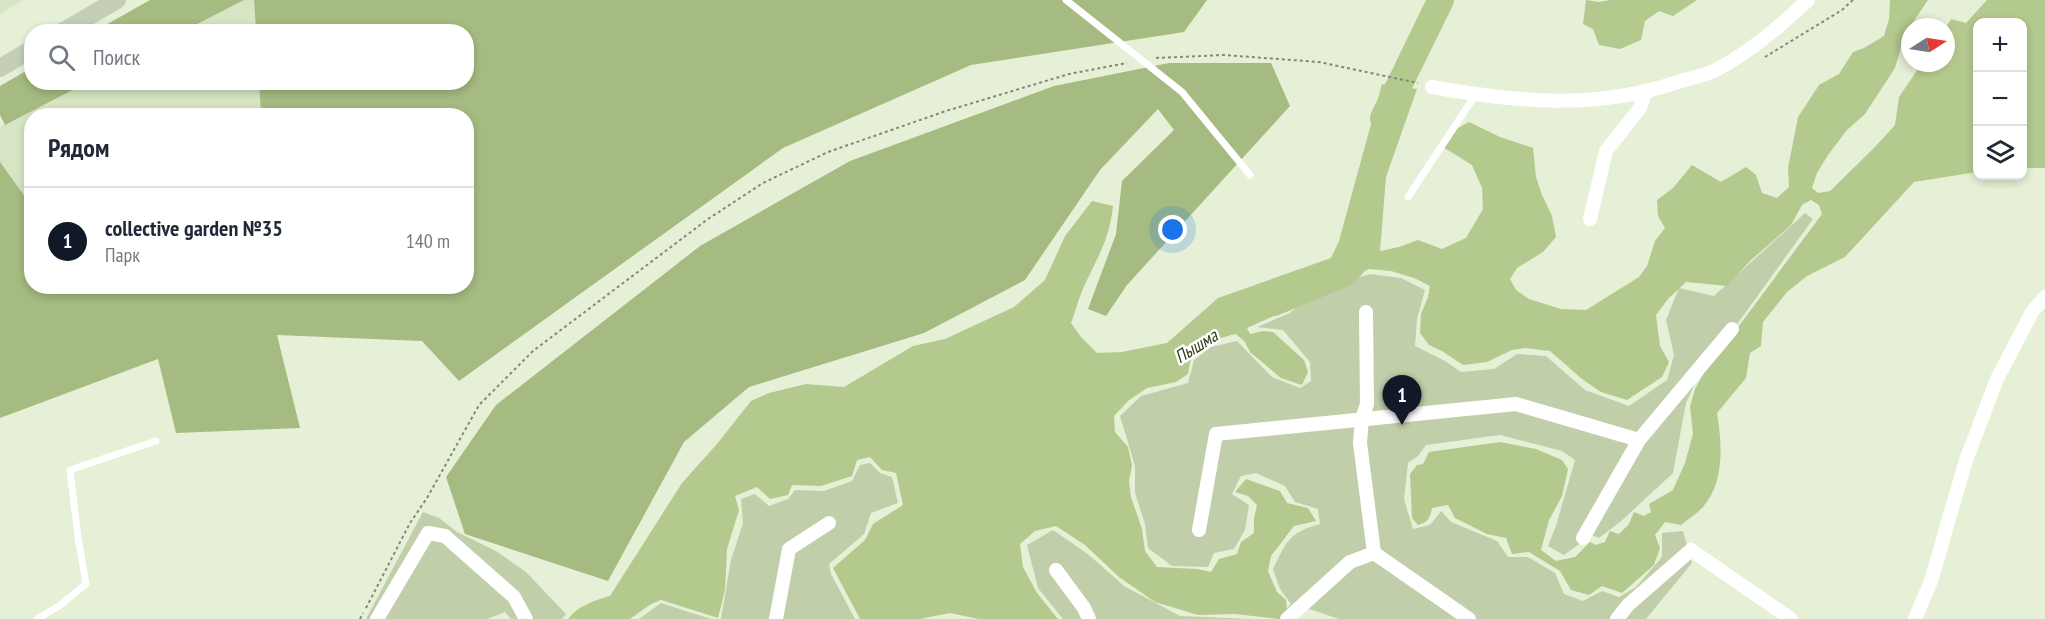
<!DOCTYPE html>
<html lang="ru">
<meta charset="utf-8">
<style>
body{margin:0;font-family:"PT Sans Narrow",sans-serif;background:#f6f6f7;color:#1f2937}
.controls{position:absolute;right:18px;top:18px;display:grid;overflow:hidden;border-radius:12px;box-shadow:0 3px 9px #0003}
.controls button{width:54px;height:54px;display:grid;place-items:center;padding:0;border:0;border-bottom:2px solid #e0e1e3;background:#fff;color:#1f2937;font:30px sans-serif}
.compass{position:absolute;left:1901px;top:18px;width:54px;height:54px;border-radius:50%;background:#fff;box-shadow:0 3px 9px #0003;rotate:78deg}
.you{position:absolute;left:1173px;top:230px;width:21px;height:21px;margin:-15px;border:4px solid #fff;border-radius:50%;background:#1a73e8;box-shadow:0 0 0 9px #1a73e833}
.badge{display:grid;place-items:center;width:39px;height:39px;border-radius:50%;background:#111827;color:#fff;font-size:20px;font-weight:700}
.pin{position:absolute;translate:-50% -50px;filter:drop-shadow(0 2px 3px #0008)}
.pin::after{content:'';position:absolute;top:32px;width:21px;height:18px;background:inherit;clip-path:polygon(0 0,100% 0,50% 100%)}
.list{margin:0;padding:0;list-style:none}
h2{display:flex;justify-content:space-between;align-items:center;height:78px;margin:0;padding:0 24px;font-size:26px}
h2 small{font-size:20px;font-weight:400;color:#747a83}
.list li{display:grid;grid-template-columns:39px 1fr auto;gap:18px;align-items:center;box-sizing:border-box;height:108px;padding:0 24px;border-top:2px solid #e0e1e3}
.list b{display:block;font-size:22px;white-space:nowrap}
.list p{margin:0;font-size:20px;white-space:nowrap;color:#747a83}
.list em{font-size:20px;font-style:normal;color:#747a83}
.icon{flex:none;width:33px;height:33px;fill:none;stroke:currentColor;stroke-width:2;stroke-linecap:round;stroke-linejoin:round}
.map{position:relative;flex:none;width:2045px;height:619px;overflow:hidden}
.search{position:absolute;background:#fff;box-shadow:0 3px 9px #0003;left:24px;top:24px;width:450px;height:66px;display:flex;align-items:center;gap:15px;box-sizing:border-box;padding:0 21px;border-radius:24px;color:#747a83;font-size:22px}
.panel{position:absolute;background:#fff;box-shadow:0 3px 9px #0003;left:24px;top:108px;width:450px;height:186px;border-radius:24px}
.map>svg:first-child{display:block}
.built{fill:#d8e5c4}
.green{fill:#c0ceaa}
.forest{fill:#a5bb81}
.water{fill:#b3c98e}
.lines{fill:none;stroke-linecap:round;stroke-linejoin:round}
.river{stroke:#b3c98e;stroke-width:26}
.path{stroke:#828977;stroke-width:2;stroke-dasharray:3 3;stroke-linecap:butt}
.lane{stroke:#fff;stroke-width:7}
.street{stroke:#fff;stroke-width:14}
.secondary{stroke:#c5cfb5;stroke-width:18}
.labels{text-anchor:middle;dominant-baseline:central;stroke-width:5;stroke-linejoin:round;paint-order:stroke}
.water-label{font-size:18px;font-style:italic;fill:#2d3b10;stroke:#fff}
</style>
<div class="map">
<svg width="2045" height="619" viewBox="0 0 2045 619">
<rect width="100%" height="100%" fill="#e6f0d6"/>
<!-- built -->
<g class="built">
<polygon points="0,0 23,0 0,14"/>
<polygon points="244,0 254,0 256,31 184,32"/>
<polygon points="86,83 259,83 261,115 32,116 31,205 0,162 0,127"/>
</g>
<!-- green -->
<g class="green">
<path d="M1805,213L1813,219L1696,381L1686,403L1673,473L1620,522L1599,538L1592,535L1564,555L1548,546L1556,526L1575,460L1562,451L1500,435L1426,445L1418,456L1408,463L1404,499L1413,529L1430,525L1441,511L1451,522L1497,541L1508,557H1528L1555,573L1564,594L1583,601L1602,591L1619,597L1636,587L1662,557V533L1683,531L1692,563L1646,619H1339L1307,608L1297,619H1276L1291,604L1280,589L1273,569C1287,541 1288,533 1320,524L1318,509L1295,502L1285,486L1256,473L1241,476L1232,494L1249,505L1245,530L1234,549L1214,553L1208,567L1172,566L1148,548L1145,524L1135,493V466L1120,416L1141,396L1188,383L1194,360L1211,347L1237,341L1272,377L1300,388L1311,381L1310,362L1283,330L1257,327L1290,313L1314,291L1370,274L1401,278L1425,290L1417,319L1415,346L1445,361L1461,372L1494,369L1517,354L1546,356L1585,390L1629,406L1667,380L1674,355L1666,320L1679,288L1714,296Z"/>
<polygon points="870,463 880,473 892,477 898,503 871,513 864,534 829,564 831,574 855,619 721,619 731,560 743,523 741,499 755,494 769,506 788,499 795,490 824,491 852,481 860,465"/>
<polygon points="423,512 439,518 457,532 496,551 526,572 566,614 562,619 511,619 505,612 487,619 366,619"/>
<polygon points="1053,530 1089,555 1124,586 1180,616 1252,619 1063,619 1038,588 1027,545"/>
<polygon points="661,603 711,619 639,619"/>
</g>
<!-- forest -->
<g class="forest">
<polygon points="150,0 244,0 184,31 95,31"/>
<polygon points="254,0 1207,0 1184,32 971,65 783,148 459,381 422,341 277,335 300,428 176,433 158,359 0,418 0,162 31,205 32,286 466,286 466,116 261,115 259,83 466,82 466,32 256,31"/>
<polygon points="1169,63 1271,63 1290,106 1127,285 1106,316 1088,309 1116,234 1122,181 1174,130 1158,109 1100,170 1025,280 924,333 749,387 684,442 608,581 465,534 446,477 496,405 700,246 850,161 1054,86"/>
<polygon points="31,68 32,82 86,83 5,125 0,115 0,86"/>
</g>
<!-- water -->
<g class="water">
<polygon points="1426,0 1450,0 1435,18 1429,44 1416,74 1396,62"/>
<polygon points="1586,0 1599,2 1610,0 1697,0 1673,16 1659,11 1645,21 1641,40 1620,49 1599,45 1593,29 1583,24"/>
<path d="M1890,0H1928L1905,34L1895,68L1865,114L1847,130L1828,155L1817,173L1812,188L1818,193L1830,191L1874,148L1895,125L1899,97L1922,63H1946V27L1951,19L1966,23L1987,0H2045V168H2023L2022,22H1978L1977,172L1914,182L1845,257L1807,276L1787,292L1763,322L1761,346L1750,353L1746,378L1717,413C1722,443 1725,482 1703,507C1697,514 1688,519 1681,525L1665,522L1655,535L1660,548L1654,565L1622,593L1602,586L1589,595L1571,590L1560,571L1529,552L1512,554L1506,538L1487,534L1455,518L1448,505L1432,508C1430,518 1428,522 1418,525L1412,518L1410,474L1417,465L1423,464L1429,452L1500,442L1536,449L1562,460L1568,469L1562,496L1549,520L1541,550L1556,561L1575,557L1590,542L1596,545L1605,542L1610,531L1619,534L1629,524L1634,512L1644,516L1651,512L1649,504L1673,490L1685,463L1693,434L1690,407L1695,389L1721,342L1736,330L1822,214L1819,205L1811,200L1802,205L1791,225L1750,261L1727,286L1686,282L1668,299L1656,315L1660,346L1669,362L1662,377L1627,400L1601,392L1582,379L1550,351L1525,348L1512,350L1487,362L1463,365L1442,351L1429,345L1420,333L1421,314L1428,297L1430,286L1414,278L1391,271L1369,269L1354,276L1308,286L1287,310L1247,328L1250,334L1263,331L1273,332L1304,360L1308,372L1302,385L1281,378L1250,352L1245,342L1236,334C1222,337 1196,344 1191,360C1189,364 1189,370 1188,374L1176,382L1147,388L1128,401L1114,416L1115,432L1128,447L1132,465L1129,481L1131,497L1142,529L1145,551L1157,567L1197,569L1211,572L1219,559L1237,554L1241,542L1254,533V519L1257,505L1248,496L1235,492L1246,479L1280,491L1287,503L1308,508L1316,521L1294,526L1271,556L1268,571L1277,592L1286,600L1287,612L1279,619L1235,614L1198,615L1155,602L1119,577L1085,545L1056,526L1035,531L1020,544L1023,567L1037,593L1058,619H979L950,613L920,619H860L833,568L865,540L873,524L903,505L896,473L882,470L870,457L857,460L852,476L821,486L792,485L788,495L770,499L757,487L735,496L739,510L727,549L725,590L718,618L661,600L651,604L630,619H568C577,606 596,600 610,596L682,483L717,444L751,401L769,393L806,384L844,387L913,346L945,339L1014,307L1045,280L1065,236L1092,201L1113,206C1109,243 1096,259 1082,291C1078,301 1075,313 1071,323L1081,337L1097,353L1122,352L1167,343L1218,298L1331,258L1339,241L1382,84L1417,89L1386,177L1380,251L1399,247L1418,240L1442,249L1466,238L1483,209L1482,188L1472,165L1443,147L1453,131L1469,122L1500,137L1533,148L1536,177L1542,195L1552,216L1556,237L1543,252L1517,268L1510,279L1516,290L1529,299L1561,309L1586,310L1639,277L1647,266L1655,241L1665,228L1658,216L1657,200L1673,188L1692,165L1721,182L1746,167L1756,175L1762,193L1777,198L1789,187L1788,168L1798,117L1819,85L1839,74L1853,52L1864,48L1884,36L1889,19Z"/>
</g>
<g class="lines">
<!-- river -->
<g class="river">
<polyline points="1383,118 1441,0"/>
<polyline points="1274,303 1344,274 1352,266"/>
</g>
<!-- path -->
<g class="path">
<polyline points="1765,57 1842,10 1853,0"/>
<polyline points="1156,58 1224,55 1319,62 1418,83"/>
<polyline points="366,608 410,523 427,498 479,405 533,351 708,219 763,183 828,152 946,111 1069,74 1127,63"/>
<polyline points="360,619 363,613"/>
</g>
<!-- lane -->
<g class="lane">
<polyline points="1066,0 1182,92 1250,175"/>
<polyline points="1408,197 1476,94"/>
<polyline points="37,619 59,606 86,584 78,537 70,470 156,441"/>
</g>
<!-- street -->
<g class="street">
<path d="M1432,87C1517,102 1592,110 1675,83C1687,79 1702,76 1714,71C1749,53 1780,26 1808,0"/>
<polyline points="1590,219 1606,151 1640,108 1645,93"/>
<polyline points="1366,312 1367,404 1362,419 1360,443 1374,553"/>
<polyline points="1199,530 1216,434 1516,404 1639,440"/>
<polyline points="1583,538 1639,440 1732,329"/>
<polyline points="1056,570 1084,608 1089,619"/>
<polyline points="377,619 428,533 445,536 514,597 526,619"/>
<polyline points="776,619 789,549 829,523"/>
<polyline points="1287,619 1350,562 1374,553 1469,619"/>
<polyline points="1617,619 1628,605 1691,550 1791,619"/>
<polyline points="1915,619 1931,581 1966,460 1997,379 2032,312 2045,297"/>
</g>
<!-- secondary -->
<g class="secondary">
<polyline points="62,32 117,0"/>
<polyline points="0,68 32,49"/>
</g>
</g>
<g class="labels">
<!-- water labels -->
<g class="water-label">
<text transform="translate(1196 346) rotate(-32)">Пышма</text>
</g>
</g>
</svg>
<div class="controls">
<button>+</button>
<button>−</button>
<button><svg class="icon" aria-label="layers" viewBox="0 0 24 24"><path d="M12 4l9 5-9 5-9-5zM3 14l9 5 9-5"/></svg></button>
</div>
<svg class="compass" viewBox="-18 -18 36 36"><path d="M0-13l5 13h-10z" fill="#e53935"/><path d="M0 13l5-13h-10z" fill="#747a83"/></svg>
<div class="you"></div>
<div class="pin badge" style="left:1402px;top:425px">1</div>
<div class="search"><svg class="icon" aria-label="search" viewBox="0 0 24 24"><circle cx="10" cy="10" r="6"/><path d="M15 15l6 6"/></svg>Поиск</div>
<section class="panel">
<h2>Рядом<small></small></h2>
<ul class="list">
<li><span class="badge">1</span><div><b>collective garden №35</b><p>Парк</p></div><em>140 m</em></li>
</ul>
</section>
</div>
